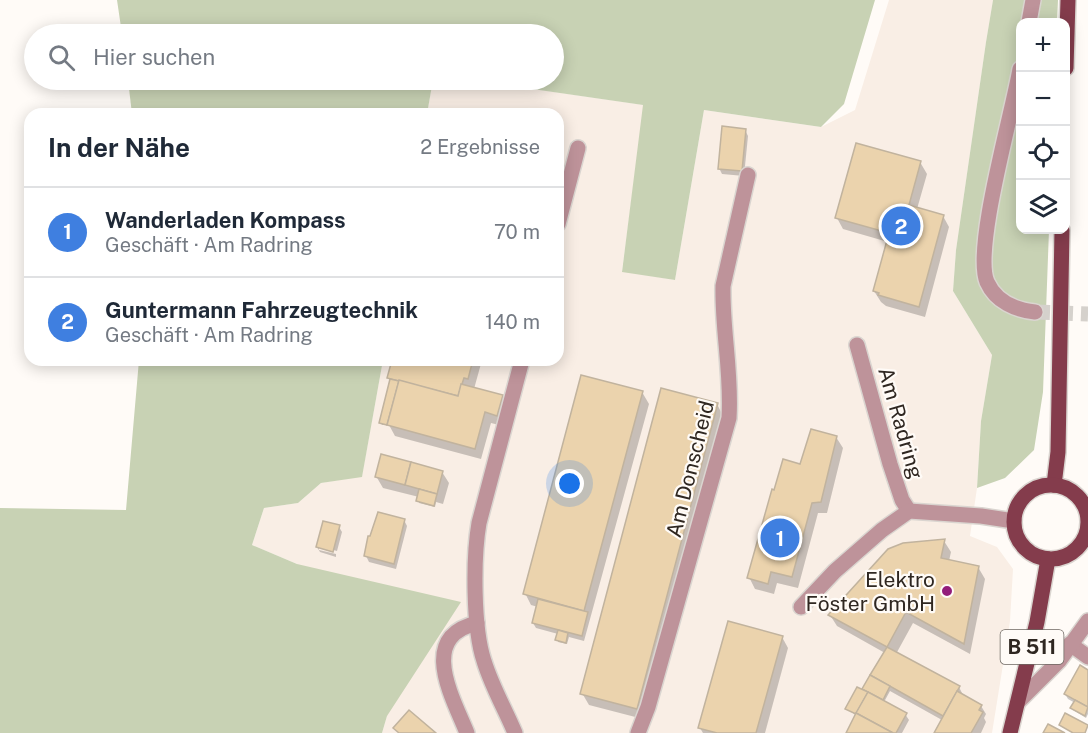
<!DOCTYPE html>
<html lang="de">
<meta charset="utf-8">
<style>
body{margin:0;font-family:"Public Sans",sans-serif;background:#f2f2f3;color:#1f2937}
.controls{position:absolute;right:18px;top:18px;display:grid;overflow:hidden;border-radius:12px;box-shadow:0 3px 15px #0003}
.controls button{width:54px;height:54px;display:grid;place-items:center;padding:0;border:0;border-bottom:2px solid #e0e1e3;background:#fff;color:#1f2937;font:30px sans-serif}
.you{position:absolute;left:570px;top:484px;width:21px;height:21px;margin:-15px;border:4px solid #fff;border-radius:50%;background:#1a73e8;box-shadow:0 0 0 9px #1a73e833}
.badge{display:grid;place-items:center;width:39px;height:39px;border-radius:50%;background:#1a73e8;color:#fff;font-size:20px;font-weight:700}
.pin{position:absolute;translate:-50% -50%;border:3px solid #fff;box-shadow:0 2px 6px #0006}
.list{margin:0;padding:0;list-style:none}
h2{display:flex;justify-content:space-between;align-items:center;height:78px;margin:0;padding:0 24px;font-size:26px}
h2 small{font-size:20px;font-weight:400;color:#747a83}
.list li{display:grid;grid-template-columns:39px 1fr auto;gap:18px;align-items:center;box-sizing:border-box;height:90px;padding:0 24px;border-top:2px solid #e0e1e3}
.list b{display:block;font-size:22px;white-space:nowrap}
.list p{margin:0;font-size:20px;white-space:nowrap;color:#747a83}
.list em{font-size:20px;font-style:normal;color:#747a83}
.icon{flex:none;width:33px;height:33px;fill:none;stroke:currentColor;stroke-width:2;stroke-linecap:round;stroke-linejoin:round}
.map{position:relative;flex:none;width:1088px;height:733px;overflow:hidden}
.search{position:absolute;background:#fff;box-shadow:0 3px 15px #0003;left:24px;top:24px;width:540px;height:66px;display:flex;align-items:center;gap:15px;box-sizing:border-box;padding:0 21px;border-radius:33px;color:#747a83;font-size:22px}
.panel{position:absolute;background:#fff;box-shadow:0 3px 15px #0003;left:24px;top:108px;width:540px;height:258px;border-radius:18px}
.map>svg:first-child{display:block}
.built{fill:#f9eee5}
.green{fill:#c8d2b4}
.shadow{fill:#0003}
.building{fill:#ebd3ad;stroke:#c1b39e;stroke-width:1.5}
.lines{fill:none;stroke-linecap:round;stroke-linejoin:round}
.minor-tunnel{stroke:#d5d1cc;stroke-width:15;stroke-dasharray:15 8;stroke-linecap:butt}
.minor-casing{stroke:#dad5d0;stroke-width:18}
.major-casing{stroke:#dad5d0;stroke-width:18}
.minor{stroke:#be939a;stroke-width:15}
.major{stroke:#843c4c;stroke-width:15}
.poi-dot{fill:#931d7a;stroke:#fffbf7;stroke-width:2}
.labels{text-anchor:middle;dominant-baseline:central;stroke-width:4.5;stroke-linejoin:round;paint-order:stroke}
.shield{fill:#fffbf7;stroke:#6d6761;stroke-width:1.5}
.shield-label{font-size:20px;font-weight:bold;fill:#2f2721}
.street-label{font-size:21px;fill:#2f2721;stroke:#fffbf7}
.poi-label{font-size:21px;fill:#2f2721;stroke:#fffbf7;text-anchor:end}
</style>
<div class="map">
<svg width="1088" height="733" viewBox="0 0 1088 733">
<rect width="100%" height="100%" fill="#fffbf7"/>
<!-- built -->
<polygon class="built" points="889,0 993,0 986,42 956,250 953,291 992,355 981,421 977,488 970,536 997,547 1013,569 1010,621 992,733 382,733 387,716 297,564 252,545 264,508 298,503 321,483 362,476 383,360 558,360 558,114 427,114 433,80 471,80 644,105 622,271 675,280 704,110 821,127 855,110"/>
<!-- green -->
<g class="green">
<polygon points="117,0 875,0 844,104 821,127 704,110 675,280 622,272 643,105 471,80 554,80 554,34 122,34"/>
<polygon points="993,0 1058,0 1057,22 1020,22 1020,230 1049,230 1043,392 1034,450 1005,478 977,488 981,421 992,355 953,291 956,250 986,42"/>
<polygon points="128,80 433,80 427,114 132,114"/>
<polygon points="139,360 383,360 362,477 321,483 298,503 264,508 252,545 297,564 461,602 387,716 382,733 0,733 0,508 126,510"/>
</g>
<!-- shadow -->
<g class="shadow">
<polygon points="745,130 748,136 744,176 722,174 719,168"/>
<polygon points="920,162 927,174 917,209 943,216 949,227 925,317 886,306 881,302 874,291 888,242 843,229 837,218"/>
<polygon points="394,360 482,360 474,389 502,396 508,408 503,426 491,423 481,459 395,436 389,425 382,425 381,423 391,382 389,378"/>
<polygon points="642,392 649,404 584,641 569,637 567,644 558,642 558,634 536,628 533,623 538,607 531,605 525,593"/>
<polygon points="717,404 723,416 643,719 589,705 582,693"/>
<polygon points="836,437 843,448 827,513 818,513 798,588 777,583 774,594 755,589 749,577 775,491 801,466"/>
<polygon points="442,472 449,483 443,504 436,502 435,507 419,503 419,497 383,488 376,476"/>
<polygon points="404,520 407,526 396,569 369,562 366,556"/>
<polygon points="339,527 342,532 337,551 319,546 319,550 336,554 336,557 320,552 317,547"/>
<polygon points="944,541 951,552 949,561 978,567 985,579 970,654 913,623 896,654 959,687 964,697 981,706 986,714 984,718 986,722 981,733 935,733 942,720 890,691 884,702 905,714 909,720 902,733 847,733 857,716 847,709 863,691 885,653 837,626 830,615"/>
<polygon points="782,637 788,648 765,733 703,733 700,728"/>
<polygon points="1088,672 1088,714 1086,718 1073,710 1072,708 1075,703 1068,699 1065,694"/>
</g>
<!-- building -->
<g class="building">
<polygon points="722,126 746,129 742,171 718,169"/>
<polygon points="856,143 921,161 909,205 944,215 919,307 878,295 879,293 873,291 889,233 835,218"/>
<polygon points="392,360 473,360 468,379 464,378 458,396 387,378"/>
<polygon points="581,375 643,391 584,611 523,594"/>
<polygon points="390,379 399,381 387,425 379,423"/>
<polygon points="399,380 458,396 461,384 503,395 497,416 485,412 475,449 387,425"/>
<polygon points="661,388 718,403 637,709 580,694"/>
<polygon points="811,429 837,436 821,502 812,503 792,577 771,572 768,584 747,578 772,489 774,490 783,459 800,464"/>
<polygon points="381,454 411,462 405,485 375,477"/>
<polygon points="411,462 443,471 437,494 405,485"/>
<polygon points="419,489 437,494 434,506 416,501"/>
<polygon points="378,512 405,519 394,564 364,556 368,536 370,536"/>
<polygon points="323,521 340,525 333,552 316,547"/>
<polygon points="945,539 941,558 979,566 964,644 906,612 887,647 828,615 888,549 903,543"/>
<polygon points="538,599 588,612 582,636 532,623"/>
<polygon points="728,621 783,636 756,733 717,733 698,728"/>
<polygon points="558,630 568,633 566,643 555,640"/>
<polygon points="887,647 960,686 943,716 870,675"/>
<polygon points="1080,665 1088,670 1088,707 1064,694"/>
<polygon points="870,675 890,686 883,700 862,689"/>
<polygon points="857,687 868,692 856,714 845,709"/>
<polygon points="957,691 982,705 979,710 983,712 971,733 934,733"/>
<polygon points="868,692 907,713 896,733 893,733 856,713"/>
<polygon points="1075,700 1088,707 1085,716 1070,708"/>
<polygon points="409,710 436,733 399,733 393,728"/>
<polygon points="856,713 893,733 846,733"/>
<polygon points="1065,713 1088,725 1085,733 1073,733 1059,725"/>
<polygon points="1048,724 1065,733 1043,733"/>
</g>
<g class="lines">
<!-- minor-tunnel -->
<polyline class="minor-tunnel" points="1035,312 1088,314"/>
<!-- minor casing -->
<g class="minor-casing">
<g id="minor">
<polyline points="1029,22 1033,0"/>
<path d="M1020,69C1013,111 973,249 987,282C996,302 1016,310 1035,312"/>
<polyline points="558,224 578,148"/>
<polyline points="857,345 890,464 902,500 909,511"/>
<polyline points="801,607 835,571 882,530 909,511 981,516 1014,521"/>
<polyline points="1070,644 1088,657"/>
<polyline points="1019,701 1059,661 1088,621"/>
<path d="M467,733C452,696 418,637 477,623"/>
<path d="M515,733C505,709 492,687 484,661C473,628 473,558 479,523L522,360"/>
<path d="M638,733L648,707L729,418C732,373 722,330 723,286L748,175"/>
</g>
</g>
<!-- major casing -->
<g class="major-casing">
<g id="major">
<polyline points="1066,68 1068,0"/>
<polyline points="1054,485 1058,452 1062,230"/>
<circle cx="1051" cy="522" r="37"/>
<polyline points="1010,733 1037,622 1048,559"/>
</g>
</g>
<!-- minor -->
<use href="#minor" class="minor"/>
<!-- major -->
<use href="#major" class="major"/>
</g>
<!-- markers -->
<circle class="poi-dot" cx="947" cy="591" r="6"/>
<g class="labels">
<!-- shield labels -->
<rect class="shield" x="1000.5" y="630" width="63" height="34" rx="4.5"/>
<g class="shield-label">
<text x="1032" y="647">B 511</text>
</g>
<!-- street labels -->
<g class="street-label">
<text transform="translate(901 423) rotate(74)">Am Radring</text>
<text transform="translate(690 469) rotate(-76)">Am Donscheid</text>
</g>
<!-- poi labels -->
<g class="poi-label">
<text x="935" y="579">Elektro<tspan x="935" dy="24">Föster GmbH</tspan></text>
</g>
</g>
</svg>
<div class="controls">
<button>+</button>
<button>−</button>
<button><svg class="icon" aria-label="locate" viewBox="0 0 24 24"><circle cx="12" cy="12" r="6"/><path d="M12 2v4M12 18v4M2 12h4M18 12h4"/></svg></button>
<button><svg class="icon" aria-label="layers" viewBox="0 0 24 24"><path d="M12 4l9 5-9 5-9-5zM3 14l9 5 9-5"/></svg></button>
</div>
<div class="you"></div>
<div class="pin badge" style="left:780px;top:538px;background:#3f7fe0">1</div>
<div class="pin badge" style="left:901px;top:226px;background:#3f7fe0">2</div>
<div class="search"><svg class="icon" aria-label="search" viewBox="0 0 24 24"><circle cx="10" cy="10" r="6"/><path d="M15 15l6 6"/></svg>Hier suchen</div>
<section class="panel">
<h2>In der Nähe<small>2 Ergebnisse</small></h2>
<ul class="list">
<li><span class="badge" style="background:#3f7fe0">1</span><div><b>Wanderladen Kompass</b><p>Geschäft · Am Radring</p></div><em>70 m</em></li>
<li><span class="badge" style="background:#3f7fe0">2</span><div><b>Guntermann Fahrzeugtechnik</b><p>Geschäft · Am Radring</p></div><em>140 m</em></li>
</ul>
</section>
</div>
